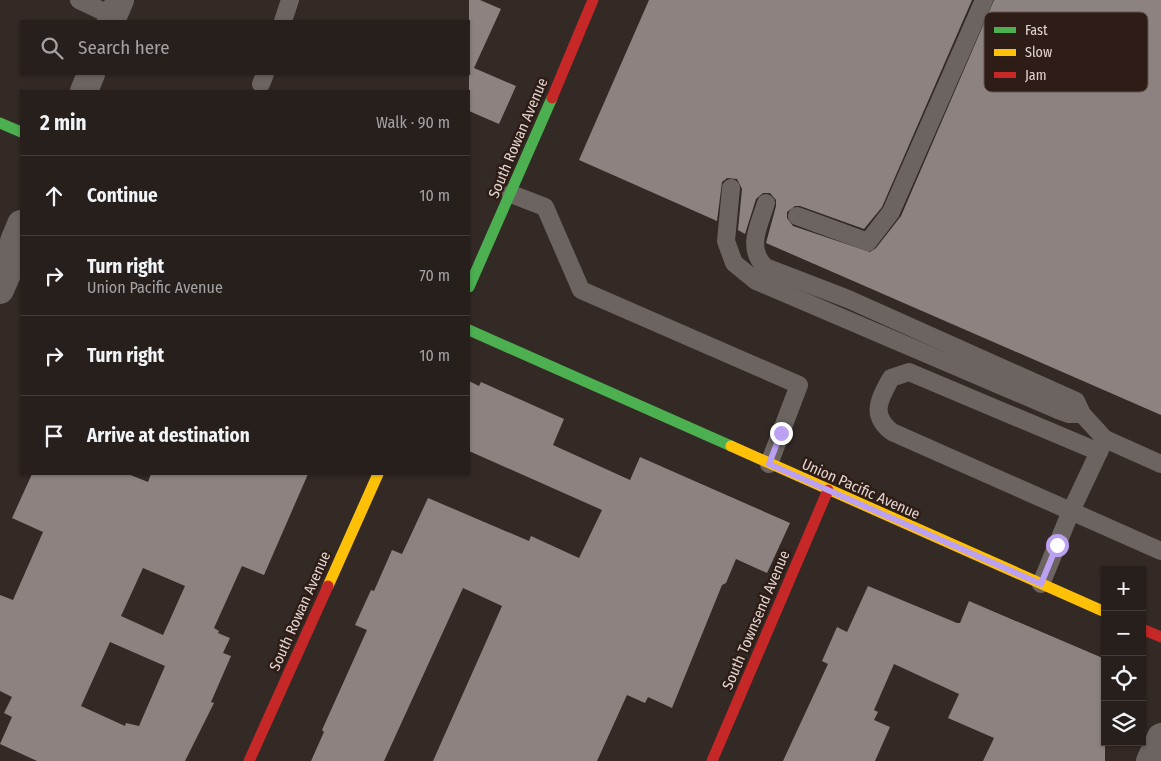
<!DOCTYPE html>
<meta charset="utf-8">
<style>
body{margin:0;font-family:"Fira Sans Condensed",sans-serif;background:#2e2725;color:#f1f3f6}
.controls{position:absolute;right:15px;bottom:15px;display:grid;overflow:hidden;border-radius:0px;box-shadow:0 1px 4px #0004}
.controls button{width:45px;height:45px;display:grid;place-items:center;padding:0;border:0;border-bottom:1px solid #423d3b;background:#261f1c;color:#f1f3f6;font:25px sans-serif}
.stop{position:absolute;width:15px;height:15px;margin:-11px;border:4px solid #bca0f2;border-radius:50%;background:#fff}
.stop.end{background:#bca0f2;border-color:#fff;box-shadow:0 1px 5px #0008}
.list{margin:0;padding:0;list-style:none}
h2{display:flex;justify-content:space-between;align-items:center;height:65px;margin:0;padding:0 20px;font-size:21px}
h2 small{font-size:16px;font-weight:400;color:#a4a2a3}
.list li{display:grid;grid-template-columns:32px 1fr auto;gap:15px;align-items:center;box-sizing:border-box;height:80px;padding:0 20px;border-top:1px solid #423d3b}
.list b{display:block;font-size:19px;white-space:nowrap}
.list p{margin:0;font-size:16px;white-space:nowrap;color:#a4a2a3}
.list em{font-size:16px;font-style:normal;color:#a4a2a3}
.icon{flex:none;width:28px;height:28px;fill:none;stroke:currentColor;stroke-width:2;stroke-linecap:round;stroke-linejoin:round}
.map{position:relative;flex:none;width:1161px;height:761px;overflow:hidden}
.search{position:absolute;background:#261f1c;box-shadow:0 1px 4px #0004;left:20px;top:20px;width:450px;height:55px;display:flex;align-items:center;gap:12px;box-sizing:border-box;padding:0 18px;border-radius:0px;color:#a4a2a3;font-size:19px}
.panel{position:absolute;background:#261f1c;box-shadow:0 1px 4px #0004;left:20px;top:90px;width:450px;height:385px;border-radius:0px}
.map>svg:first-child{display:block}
.building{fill:#8c8381;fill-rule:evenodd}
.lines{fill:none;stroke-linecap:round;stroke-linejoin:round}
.lane{stroke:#6b6460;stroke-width:18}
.street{stroke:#6b6460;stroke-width:28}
.fast{stroke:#4caf50;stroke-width:11}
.slow{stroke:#ffc107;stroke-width:11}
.jam{stroke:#c62828;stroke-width:11}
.route{stroke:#bca0f2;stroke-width:6}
.labels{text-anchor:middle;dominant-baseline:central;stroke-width:5;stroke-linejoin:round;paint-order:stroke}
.street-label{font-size:15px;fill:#e2d5d0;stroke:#2e1d16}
.key{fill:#2e1d16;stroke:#64544e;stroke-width:1}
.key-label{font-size:14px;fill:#e2d5d0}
</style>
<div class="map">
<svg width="1161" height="761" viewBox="0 0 1161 761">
<rect width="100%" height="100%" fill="#332925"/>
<!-- building -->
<g class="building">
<polygon points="469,0 480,0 501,9 474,68 516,86 499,124 469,111"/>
<polygon points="649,0 972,0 882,207 864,229 800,206 795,206 787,212 787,218 793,226 870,252 876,248 901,216 994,0 1161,0 1161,415 766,243 776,206 776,200 770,193 763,193 756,199 745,234 738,230 742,189 737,179 727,178 722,182 717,221 579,160"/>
<polygon points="469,381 479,386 481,382 564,419 553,445 630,480 640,457 790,523 767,573 736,559 726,583 722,585 672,708 648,697 645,703 627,695 597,761 433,761 502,606 463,588 384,761 311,761 324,732 322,730 367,630 355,625 371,590 374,591 392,550 402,554 428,498 529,541 531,536 579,558 602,510 469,451"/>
<path d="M32,474H128L148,482L151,474H308L264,575L242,566L214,628L219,631L218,633L230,638L223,653L231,656L211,702L214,703L185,761H37L0,744L12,717L4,713L12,697L0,691V595L13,600L43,532L12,518ZM143,568L185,586L163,635L121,616ZM110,642L165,666L139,726L126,723L125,726L81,706Z"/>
<polygon points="868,586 957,623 960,623 969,601 1105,659 1105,761 983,761 994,738 948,718 959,694 894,664 874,710 878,712 874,720 890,727 875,761 783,761 828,664 822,661 837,627 847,632"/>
</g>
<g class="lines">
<!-- lane -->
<g class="lane">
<polyline points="79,0 113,16"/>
<polyline points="283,21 290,0"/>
<polyline points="261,84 265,74"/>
<polyline points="731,188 726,241 734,263 756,281 1058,410 1069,414 1082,414"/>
<polyline points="511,194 545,207 581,290 799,385 769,464"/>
<path d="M766,203C759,226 746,247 765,267L848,299L1076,401L1082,414L1105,439L1071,511L1041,584"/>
<polyline points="797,216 868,242 891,212 984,0"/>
<polyline points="1105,439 1161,464"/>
<path d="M1099,452L909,372L891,378C879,400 870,415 892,432L1161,551"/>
</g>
<!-- street -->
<g class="street">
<polyline points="111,21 120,0"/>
<polyline points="84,91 91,74"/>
<polyline points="0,290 14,258 14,241 21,224"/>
<polyline points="1150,761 1161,737"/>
</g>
<!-- fast -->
<g class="fast">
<polyline points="0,123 21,132"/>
<polyline points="469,287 552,98"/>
<polyline points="469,330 731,446"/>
</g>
<!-- slow -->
<g class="slow">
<polyline points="731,446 1105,612"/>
<polyline points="328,586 378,474"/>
</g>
<!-- jam -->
<g class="jam">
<polyline points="552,98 593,0"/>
<polyline points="1142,629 1161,637"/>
<polyline points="249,761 328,586"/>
<polyline points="712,761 828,490"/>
</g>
</g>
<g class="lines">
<!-- route -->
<polyline class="route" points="781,433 769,464 1041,584 1057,545"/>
</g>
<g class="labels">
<!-- street labels -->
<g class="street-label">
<text transform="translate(518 138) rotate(-67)">South Rowan Avenue</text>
<text transform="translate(861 489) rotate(24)">Union Pacific Avenue</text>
<text transform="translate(300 611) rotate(-66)">South Rowan Avenue</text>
<text transform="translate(756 620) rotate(-67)">South Townsend Avenue</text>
</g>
</g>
<!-- legend -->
<rect x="984" y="12" width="164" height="80" rx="8" class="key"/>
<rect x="994" y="27" width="22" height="6" fill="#4caf50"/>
<rect x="994" y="49" width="22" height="7" fill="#ffc107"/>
<rect x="994" y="72" width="22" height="6" fill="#c62828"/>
<g class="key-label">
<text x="1025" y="35">Fast</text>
<text x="1025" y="57">Slow</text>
<text x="1025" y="80">Jam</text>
</g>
</svg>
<div class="controls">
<button>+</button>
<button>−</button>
<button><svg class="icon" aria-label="locate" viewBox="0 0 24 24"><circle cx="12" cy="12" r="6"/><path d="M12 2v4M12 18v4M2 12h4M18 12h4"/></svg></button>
<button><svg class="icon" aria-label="layers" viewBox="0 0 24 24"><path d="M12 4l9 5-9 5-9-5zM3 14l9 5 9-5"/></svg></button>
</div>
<div class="stop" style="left:1057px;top:545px"></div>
<div class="stop end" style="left:781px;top:433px"></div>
<div class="search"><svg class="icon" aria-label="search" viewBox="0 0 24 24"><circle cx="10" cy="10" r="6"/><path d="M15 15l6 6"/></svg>Search here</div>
<section class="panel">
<h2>2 min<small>Walk · 90 m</small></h2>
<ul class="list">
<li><svg class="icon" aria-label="ahead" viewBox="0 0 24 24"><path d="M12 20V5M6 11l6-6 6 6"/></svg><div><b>Continue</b></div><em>10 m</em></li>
<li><svg class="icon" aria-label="right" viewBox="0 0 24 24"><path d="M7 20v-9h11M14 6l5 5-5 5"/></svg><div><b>Turn right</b><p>Union Pacific Avenue</p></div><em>70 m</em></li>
<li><svg class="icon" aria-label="right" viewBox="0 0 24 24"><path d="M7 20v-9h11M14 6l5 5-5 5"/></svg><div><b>Turn right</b></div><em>10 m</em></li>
<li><svg class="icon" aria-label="arrive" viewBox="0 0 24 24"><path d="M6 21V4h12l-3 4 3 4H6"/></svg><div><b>Arrive at destination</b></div></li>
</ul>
</section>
</div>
